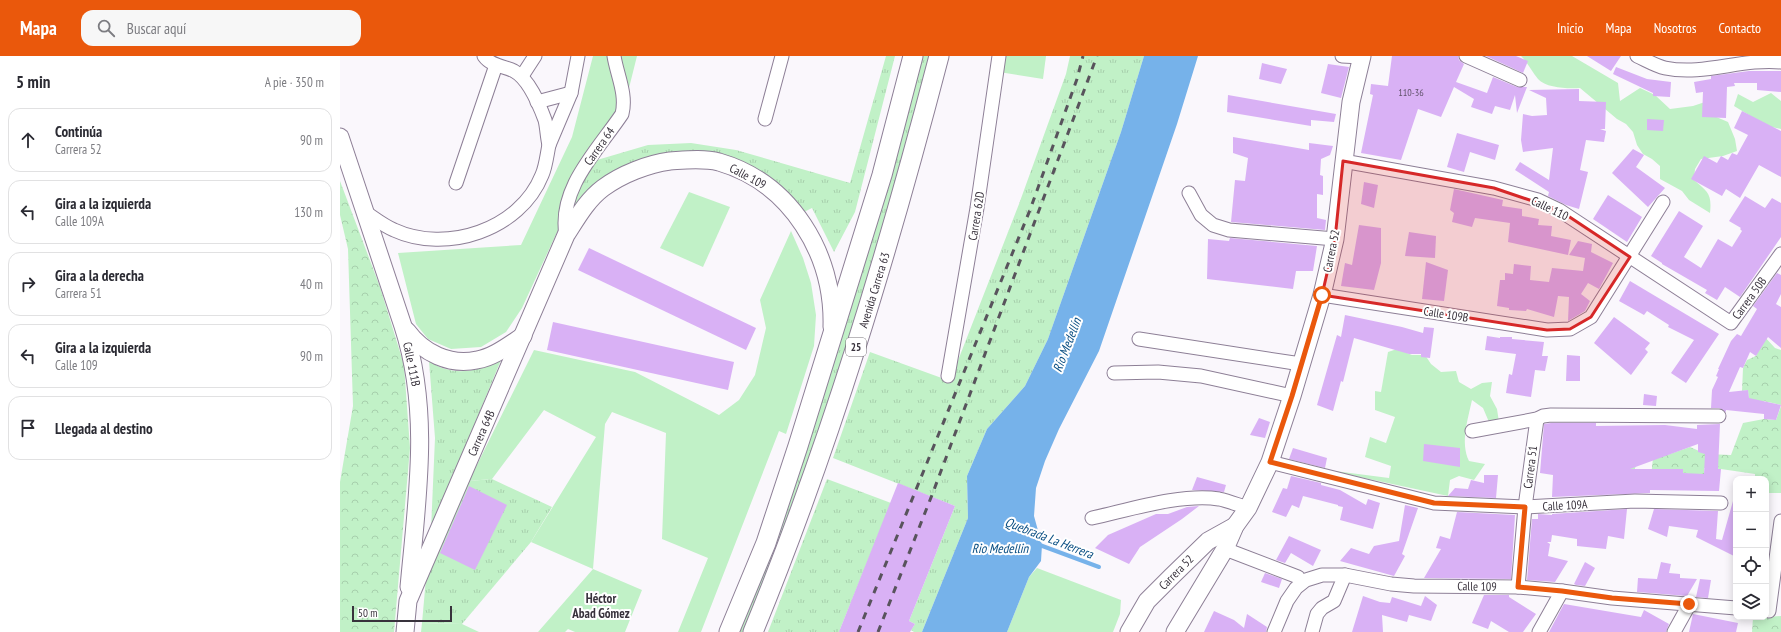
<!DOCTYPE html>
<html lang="es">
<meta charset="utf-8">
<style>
body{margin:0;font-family:"PT Sans Narrow",sans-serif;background:#f7f7f7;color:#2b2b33}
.controls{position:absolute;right:12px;bottom:12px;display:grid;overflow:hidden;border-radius:8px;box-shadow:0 2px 10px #0003}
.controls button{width:36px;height:36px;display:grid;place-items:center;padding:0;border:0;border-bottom:1px solid #e1e1e2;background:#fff;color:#2b2b33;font:20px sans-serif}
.scale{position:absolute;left:12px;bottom:10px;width:100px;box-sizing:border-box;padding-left:4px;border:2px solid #38323c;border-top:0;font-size:11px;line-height:14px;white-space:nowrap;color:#38323c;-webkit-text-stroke:3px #fff;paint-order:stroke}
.stop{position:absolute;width:12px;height:12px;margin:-9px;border:3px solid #ea580c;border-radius:50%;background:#fff}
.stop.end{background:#ea580c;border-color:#fff;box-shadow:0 1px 4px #0008}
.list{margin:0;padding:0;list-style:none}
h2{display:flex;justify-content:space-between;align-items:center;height:52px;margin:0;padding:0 16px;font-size:17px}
h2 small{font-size:13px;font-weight:400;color:#7c7c81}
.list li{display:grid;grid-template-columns:26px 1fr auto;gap:12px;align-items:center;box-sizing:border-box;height:64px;margin:0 8px 8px;padding:0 8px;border:1px solid #e1e1e2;border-radius:12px}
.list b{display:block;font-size:15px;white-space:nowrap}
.list p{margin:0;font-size:13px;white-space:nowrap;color:#7c7c81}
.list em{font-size:13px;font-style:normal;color:#7c7c81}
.icon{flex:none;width:22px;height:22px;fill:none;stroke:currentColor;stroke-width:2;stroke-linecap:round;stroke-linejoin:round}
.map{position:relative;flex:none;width:1441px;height:576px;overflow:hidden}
header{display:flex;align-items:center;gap:24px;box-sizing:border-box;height:56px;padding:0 20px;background:#ea580c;color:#fff}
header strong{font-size:19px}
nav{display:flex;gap:22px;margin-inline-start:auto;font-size:14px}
.search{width:280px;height:36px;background:#f7f7f7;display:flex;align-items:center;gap:10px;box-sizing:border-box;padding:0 14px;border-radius:12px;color:#7c7c81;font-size:15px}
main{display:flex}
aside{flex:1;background:#fff}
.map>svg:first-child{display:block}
.grass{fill:url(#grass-tufts)}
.forest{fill:url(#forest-crowns)}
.green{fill:#c1f1c7}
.water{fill:#76b2ea}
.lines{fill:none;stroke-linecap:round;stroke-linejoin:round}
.stream{stroke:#76b2ea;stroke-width:4}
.building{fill:#d9b1f5;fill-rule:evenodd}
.minor-casing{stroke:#8d7f96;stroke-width:15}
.major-casing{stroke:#8d7f96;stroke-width:19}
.highway-casing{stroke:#8d7f96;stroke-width:21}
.minor{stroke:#fff;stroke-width:13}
.major{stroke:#fff;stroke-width:17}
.highway{stroke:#fff;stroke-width:19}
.rail{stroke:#58535c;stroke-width:3;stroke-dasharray:7 7;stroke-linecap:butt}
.route{stroke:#ea580c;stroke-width:5}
.marked{fill:#d62828;fill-opacity:0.2;stroke:#d62828;stroke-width:3;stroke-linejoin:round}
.labels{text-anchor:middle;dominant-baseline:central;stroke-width:4;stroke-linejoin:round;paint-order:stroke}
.number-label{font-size:10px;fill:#60526a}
.shield{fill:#fff;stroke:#747076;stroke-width:1}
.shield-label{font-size:11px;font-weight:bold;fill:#38323c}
.street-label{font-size:12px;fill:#38323c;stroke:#fff}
.water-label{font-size:13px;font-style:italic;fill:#0a4f83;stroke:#fff}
.neighbourhood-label{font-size:13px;font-weight:bold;fill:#38323c;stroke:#fff}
</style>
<header>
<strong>Mapa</strong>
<div class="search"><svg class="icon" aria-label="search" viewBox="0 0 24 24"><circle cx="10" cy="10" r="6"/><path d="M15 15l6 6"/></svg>Buscar aquí</div>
<nav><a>Inicio</a><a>Mapa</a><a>Nosotros</a><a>Contacto</a></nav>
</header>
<main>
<aside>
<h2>5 min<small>A pie · 350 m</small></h2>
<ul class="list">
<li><svg class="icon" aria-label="ahead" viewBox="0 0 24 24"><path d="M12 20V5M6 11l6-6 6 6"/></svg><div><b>Continúa</b><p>Carrera 52</p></div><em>90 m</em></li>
<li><svg class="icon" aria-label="left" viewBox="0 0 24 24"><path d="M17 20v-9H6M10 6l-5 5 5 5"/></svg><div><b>Gira a la izquierda</b><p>Calle 109A</p></div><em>130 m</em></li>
<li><svg class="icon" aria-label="right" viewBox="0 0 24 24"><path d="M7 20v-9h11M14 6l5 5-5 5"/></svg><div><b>Gira a la derecha</b><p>Carrera 51</p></div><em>40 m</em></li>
<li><svg class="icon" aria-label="left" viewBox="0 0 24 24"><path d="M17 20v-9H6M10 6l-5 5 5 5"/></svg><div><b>Gira a la izquierda</b><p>Calle 109</p></div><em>90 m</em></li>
<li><svg class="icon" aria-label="arrive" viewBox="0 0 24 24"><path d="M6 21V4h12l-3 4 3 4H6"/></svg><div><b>Llegada al destino</b></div></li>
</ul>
</aside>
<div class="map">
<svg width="1441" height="576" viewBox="0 0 1441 576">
<defs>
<pattern id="grass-tufts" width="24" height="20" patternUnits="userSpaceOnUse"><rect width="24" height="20" fill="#c1f1c7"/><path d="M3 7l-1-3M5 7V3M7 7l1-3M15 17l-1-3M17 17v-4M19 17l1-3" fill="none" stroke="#a7cfac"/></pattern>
<pattern id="forest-crowns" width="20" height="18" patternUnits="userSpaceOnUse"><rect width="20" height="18" fill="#c1f1c7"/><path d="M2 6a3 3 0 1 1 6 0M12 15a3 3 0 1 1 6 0" fill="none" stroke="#a7cfac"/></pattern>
</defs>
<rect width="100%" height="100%" fill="#faf7fc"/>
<!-- grass -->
<g class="grass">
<polygon points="546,0 555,0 515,156 494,196 472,152 464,156 444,134 339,98 230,158 235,136 248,114 257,104 308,89 351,87 396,94 510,127"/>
<polygon points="578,0 592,0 564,102 473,402 406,576 397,576"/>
<polygon points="730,0 804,0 781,76 708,283 685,330 647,373 627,420 628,462 582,576 574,576 571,574 575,568 569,565 615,450 493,402 530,296 610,325 679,148 726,18"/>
<path d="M161,304L91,474L95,382L89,305C94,308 100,312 106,313C124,319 145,312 161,304Z"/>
<polygon points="152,423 212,451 191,486 122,568 82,567 87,511 129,425"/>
<polygon points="487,423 551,447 499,576 428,576"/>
</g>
<!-- forest -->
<g class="forest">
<polygon points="0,125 40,231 64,309 70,392 54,576 0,576 0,426 13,350 8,193 0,159"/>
<polygon points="1423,279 1435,292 1441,294 1441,349 1424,345 1410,356 1408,334 1402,335 1403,312 1407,304 1416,300"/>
<polygon points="1441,350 1441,437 1426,437 1426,423 1415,423 1415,418 1381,413 1364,412 1364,420 1343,417 1343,413 1328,413 1311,421 1313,402 1301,402 1295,412 1295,436 1286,435 1286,393 1327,399 1350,391 1366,398 1391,399 1403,367 1424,363 1436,364"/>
<polygon points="1441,560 1441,576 1412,576 1413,562"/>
</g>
<!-- green -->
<g class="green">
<polygon points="253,0 297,0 288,36 242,107 226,140 218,174 182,252 166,276 141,291 111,293 88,283 76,268 58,197 181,189 232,81"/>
<polygon points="662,0 706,0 703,23 659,16"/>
<path d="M1181,0H1232L1278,27L1280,45L1300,32L1315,39L1330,53L1353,50L1374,43V60L1388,66L1395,83L1397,95L1383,100L1361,103L1355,113L1354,124C1368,136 1372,138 1370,157L1349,144L1342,135L1320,123V110L1312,103L1303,98L1297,89L1293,76L1286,68L1277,63L1240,32C1228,33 1206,32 1198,23C1192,16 1188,7 1181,0Z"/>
<polygon points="1431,37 1441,45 1441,73 1427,70 1394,50 1398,38 1413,46"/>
<polygon points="349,136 390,151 363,211 320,192"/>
<polygon points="451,175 463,202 471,227 476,259 474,290 446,378 439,375 361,576 338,576 368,502 322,483 326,377 272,356 265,368 253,513 302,534 285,576 235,576 228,573 225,576 198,576 253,513 191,486 256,381 204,354 152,423 129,425 194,294 295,316 379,359 399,344 415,319 426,272 420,244"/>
<path d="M1057,293L1072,299H1085L1091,308L1101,316L1116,315L1119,326L1131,333L1142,327L1152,326L1150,340L1157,353L1159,366H1149L1143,352L1132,344C1128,363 1120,386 1129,405L1145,408L1134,424L1119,420L1110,424L1108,440L987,414L1049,422L1051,410L1025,401L1030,381L1046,387L1055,361L1035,354V335L1041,336L1048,296Z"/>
<polygon points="697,512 781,544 780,558 773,576 667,576 689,521"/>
<polygon points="82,567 122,568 139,576 81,576"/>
</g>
<!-- water -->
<polygon class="water" points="804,0 858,0 837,68 759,295 719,373 705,405 696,432 694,460 702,489 701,505 689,521 667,576 582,576 628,462 627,420 647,373 685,330 708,283 781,76"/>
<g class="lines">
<!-- stream -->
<polyline class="stream" points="697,488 759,511"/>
</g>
<!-- building -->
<g class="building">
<polygon points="1052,0 1118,0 1119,4 1124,8 1116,26 1147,37 1153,21 1177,31 1187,31 1177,57 1175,39 1170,54 1155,50 1152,58 1131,51 1134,43 1114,31 1101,61 1078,53 1061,104 1021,97 1033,39 1030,38 1031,28 1048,30"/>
<polygon points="1146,0 1176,0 1188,5 1183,17"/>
<polygon points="1247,0 1281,0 1271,15"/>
<polygon points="922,7 947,13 941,28 919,23"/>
<polygon points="988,8 1009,11 1001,42 981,37"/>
<polygon points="1276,11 1307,23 1331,26 1330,41 1313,40 1313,37 1273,18"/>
<polygon points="1409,15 1441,15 1441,36 1417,34 1417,27 1394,27 1395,30 1387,31 1386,62 1362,61 1363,36 1356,37 1354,26 1371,23 1371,20"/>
<polygon points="1239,33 1239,45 1266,46 1265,73 1260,73 1266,75 1264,86 1246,84 1240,114 1248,116 1239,153 1226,149 1208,140 1209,136 1175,114 1180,106 1209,124 1213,92 1183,96 1181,84 1183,58 1192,60 1207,59 1206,42 1189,34"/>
<polygon points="888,39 996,58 994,66 971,64 971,70 887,56"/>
<polygon points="1402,55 1441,75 1441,121 1419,109 1400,142 1386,133 1382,140 1351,123 1364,100 1377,107 1381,100 1388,104 1392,97 1397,99 1408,79 1394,72"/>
<polygon points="1307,63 1324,64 1323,75 1307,74"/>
<polygon points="1117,77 1159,89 1155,104 1130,96 1124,116 1107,111"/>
<polygon points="893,81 969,94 969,87 993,90 990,99 981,103 980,119 983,120 983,139 977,138 977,162 986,164 985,174 891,166 895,124 905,125 908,102 893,97"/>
<polygon points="1293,93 1304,99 1296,111 1325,132 1308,151 1272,117"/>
<polygon points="1024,126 1038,129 1034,152 1021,148"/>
<polygon points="1114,133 1163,144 1162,150 1182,153 1182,160 1199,163 1198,169 1212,170 1211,180 1231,184 1228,199 1168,186 1170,167 1135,162 1132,171 1112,166 1114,157 1110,154"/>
<polygon points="1268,139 1302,161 1287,186 1253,163"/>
<polygon points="1405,140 1425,152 1432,142 1441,147 1441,181 1400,241 1385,231 1377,244 1365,237 1367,234 1322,208 1322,207 1311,200 1339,155 1363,170 1344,201 1361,212 1378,183 1392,191 1402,175 1400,173 1401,172 1389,165"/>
<polygon points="1019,169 1041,172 1041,207 1034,234 1001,230 1005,207 1012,209"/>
<polygon points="1069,176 1096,180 1095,202 1065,200"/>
<polygon points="890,182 977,190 973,215 956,215 953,233 867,223 868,183 889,185"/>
<polygon points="1238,185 1252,188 1251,196 1273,207 1259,233 1248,227 1241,238 1250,245 1245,255 1228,265 1229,241 1218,240 1214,261 1187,253 1186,255 1169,254 1169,252 1157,250 1160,224 1165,224 1165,217 1173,218 1174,208 1191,210 1190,224 1209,226 1212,212 1243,215 1245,202 1229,199"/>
<polygon points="249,192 416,272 406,294 238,214"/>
<polygon points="1086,206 1108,214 1104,245 1082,243"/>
<polygon points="1437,217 1441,219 1441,238 1436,248 1441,251 1441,292 1428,281 1416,300 1410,296 1403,312 1400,311 1389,336 1408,334 1409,342 1441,349 1436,364 1424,363 1424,358 1386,354 1386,356 1379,352 1371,352 1372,334 1378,321 1376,320 1379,313 1378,313 1391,285 1397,278 1401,280 1417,253 1413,250"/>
<polygon points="1290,225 1379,278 1346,327 1331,317 1354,284 1328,271 1329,269 1307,255 1304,259 1279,245"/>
<polygon points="1005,259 1062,271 1083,277 1084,271 1094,272 1090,302 1081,301 1081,298 1069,298 1014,282 1003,326 1001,325 993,355 977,349 997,279 1001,281"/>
<polygon points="1274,261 1310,287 1305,293 1308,296 1291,319 1254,287"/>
<polygon points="213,266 394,306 388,334 207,294"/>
<polygon points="1147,280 1160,282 1160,281 1172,281 1172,283 1204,286 1202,300 1208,300 1205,315 1195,314 1191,341 1166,337 1169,318 1172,319 1176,298 1145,294"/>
<polygon points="1227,299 1240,300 1240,325 1226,325"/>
<polygon points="1304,338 1317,340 1316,350 1303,349"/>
<polygon points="919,362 930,366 925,382 910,379"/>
<path d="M1211,367H1256V370L1325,369L1357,373V369L1380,368L1378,413H1381L1379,435L1310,434V437L1212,441L1213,419L1200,417L1204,368ZM1358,388V396L1365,398L1364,418L1343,417V413H1290Z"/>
<polygon points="1084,388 1120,392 1120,411 1083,405"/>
<polygon points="953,392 987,402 985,412 949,403"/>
<polygon points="1144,419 1158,419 1156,442 1108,440 1115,432 1128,433 1131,424 1144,427"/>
<polygon points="951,420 981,427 981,429 1000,434 1026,449 1028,443 1040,447 1033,473 1000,464 1003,451 998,450 998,449 963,440 959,452 952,449 946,461 932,456 943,432 947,433"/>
<polygon points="857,421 886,429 884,436 852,434"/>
<polygon points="558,427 615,450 569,565 575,568 570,576 499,576"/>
<polygon points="129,430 167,449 135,514 100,497"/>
<polygon points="1393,445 1396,445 1396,490 1394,500 1356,481 1358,474 1329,470 1327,481 1308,473 1314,453 1378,455 1376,483 1382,484"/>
<polygon points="1065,449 1078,452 1062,498 1065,500 1054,520 1000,505 1011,492 1029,498 1034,490 1059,485"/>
<polygon points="859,450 842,463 800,491 789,508 755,492 768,479 816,458 828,458 847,451"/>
<polygon points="1287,453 1284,483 1268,480 1266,493 1237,490 1237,483 1212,479 1211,486 1207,486 1210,488 1208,500 1228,505 1215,526 1187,524 1192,463 1198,463 1198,458 1212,459 1212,458"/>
<polygon points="1117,456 1175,459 1171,523 1084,522 1101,493 1096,492 1100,480 1110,483"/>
<polygon points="949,480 981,494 973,510 951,497 945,507 936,504"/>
<polygon points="1245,506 1255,512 1245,530 1236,529 1234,528"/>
<polygon points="1321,506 1331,508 1329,517 1340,518 1340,522 1357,523 1347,540 1297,536 1298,522 1317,523"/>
<polygon points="925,517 942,523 939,532 921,526"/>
<polygon points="1360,523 1371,524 1368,542 1356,541"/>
<polygon points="1144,539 1169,539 1169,541 1196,558 1183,576 1169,576 1151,565 1148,573 1132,567"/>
<polygon points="1023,540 1040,546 1050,547 1052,541 1081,550 1085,540 1097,549 1091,565 1069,559 1067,566 1042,559 1043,576 1012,576"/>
<polygon points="1224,548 1301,561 1304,554 1329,568 1326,576 1209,576"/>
<polygon points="874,555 894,564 904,572 907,558 927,571 926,576 864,576"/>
<polygon points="1353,558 1398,567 1396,576 1349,576"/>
</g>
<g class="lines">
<!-- minor casing -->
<g class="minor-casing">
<g id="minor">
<path d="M144,0C151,10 164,10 174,15C189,23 199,48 205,64C207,72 207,81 209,89L231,37L238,0"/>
<polyline points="1002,0 1021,1"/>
<polyline points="1126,0 1180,24"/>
<path d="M1297,0C1306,4 1316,10 1325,12C1364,20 1402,2 1441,6"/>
<polyline points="182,20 195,0"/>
<polyline points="197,46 231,37"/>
<polyline points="425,63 442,0"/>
<polyline points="1003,105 1154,132 1198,144 1219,154 1391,267 1441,198"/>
<polyline points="116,127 156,9"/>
<polyline points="849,137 861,159 873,169 889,174 995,183"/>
<path d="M25,156C34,162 44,170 54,174C106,198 180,174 202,119C206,110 207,98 209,89"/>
<path d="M226,179C218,132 258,94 282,58C287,38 277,19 274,0"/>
<polyline points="982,239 1207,274 1230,273 1251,261 1323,146"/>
<polyline points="799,283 961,308"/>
<polyline points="774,317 818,316 861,320 952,340"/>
<polyline points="608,320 637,152 659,0"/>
<polyline points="1132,375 1197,363 1203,360 1211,359 1379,360"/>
<polyline points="930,406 1094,447 1185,451 1295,445 1381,447"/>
<path d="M752,462C789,454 842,437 879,443C889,445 898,449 908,452"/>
<polyline points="885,493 958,521"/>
<polyline points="1178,531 1185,451 1197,363"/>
<polyline points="1429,555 1441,465"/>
<polyline points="934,576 947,545 956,532 966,524 982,519 1005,519 1051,528 1074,530 1178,531 1222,535 1272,542 1396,552"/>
<polyline points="972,576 977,558 982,552 994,545 1005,519"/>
<polyline points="1199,576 1222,535"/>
<polyline points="1334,576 1349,549"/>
</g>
</g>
<!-- major casing -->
<g class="major-casing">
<g id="major">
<path d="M0,81L63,270C91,356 77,443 69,531"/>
<path d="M67,275C83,297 110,310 137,304C154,301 169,289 183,280"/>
<path d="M65,576L68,545L226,179C237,162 247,144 263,132C282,118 308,108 330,105C346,104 363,102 379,106C451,127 494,198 492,271"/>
<polyline points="789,576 807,545 832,520 868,485 895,470"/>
<polyline points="835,576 885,493 895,470 908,452 930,406 952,340 982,239 995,183 1011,46 1022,0"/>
</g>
</g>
<!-- highway casing -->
<g class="highway-casing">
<g id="highway">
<polyline points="389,576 426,487 458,390 542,119 573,0"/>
<path d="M413,576C490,389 548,196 599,0"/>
</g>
</g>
<!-- minor -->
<use href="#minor" class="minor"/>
<!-- major -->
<use href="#major" class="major"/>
<!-- highway -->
<use href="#highway" class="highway"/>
<!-- rail -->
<g class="rail">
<polyline points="518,576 690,154 737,23 743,0"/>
<polyline points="538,576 592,439 757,0"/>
</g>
</g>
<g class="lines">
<!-- route -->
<polyline class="route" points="982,239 952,340 930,406 1094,447 1185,451 1178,531 1222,535 1272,542 1349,548"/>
</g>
<!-- marked area -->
<path class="marked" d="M1003,105L1154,132L1219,154L1290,201L1251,261L1230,273L1207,274L982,239L995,183Z"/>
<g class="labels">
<!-- number labels -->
<g class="number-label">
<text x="1071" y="36">110-36</text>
</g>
<!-- shield labels -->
<rect class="shield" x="506" y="282" width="20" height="18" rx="3"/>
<g class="shield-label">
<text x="516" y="291">25</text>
</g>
<!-- street labels -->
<g class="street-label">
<text transform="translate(259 90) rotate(-55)">Carrera 64</text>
<text transform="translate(408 120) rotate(28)">Calle 109</text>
<text transform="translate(1210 152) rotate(26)">Calle 110</text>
<text transform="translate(636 160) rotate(-81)">Carrera 62D</text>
<text transform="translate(991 195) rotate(-79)">Carrera 52</text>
<text transform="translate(534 234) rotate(-73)">Avenida Carrera 63</text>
<text transform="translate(1409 242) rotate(-54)">Carrera 50B</text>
<text transform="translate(1106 258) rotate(9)">Calle 109B</text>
<text transform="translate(72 308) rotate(78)">Calle 111B</text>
<text transform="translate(141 377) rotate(-66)">Carrera 64B</text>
<text transform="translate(1190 411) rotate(-83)">Carrera 51</text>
<text transform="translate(1225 449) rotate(-3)">Calle 109A</text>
<text transform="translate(836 516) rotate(-45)">Carrera 52</text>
<text transform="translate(1137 530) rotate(1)">Calle 109</text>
</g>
<!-- water labels -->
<g class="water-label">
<text transform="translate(727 289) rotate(-69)">Río Medellín</text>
<text transform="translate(709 482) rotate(21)">Quebrada La Herrera</text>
<text x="660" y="492">Rio Medellin</text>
</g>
<!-- neighbourhood labels -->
<g class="neighbourhood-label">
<text x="261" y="542">Héctor<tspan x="261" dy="15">Abad Gómez</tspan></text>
</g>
</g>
</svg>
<div class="controls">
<button>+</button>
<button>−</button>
<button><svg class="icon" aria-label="locate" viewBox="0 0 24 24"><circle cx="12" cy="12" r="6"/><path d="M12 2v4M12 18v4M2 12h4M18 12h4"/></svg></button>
<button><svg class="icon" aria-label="layers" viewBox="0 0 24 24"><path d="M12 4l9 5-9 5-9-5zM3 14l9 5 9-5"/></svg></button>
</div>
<div class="scale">50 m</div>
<div class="stop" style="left:982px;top:239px"></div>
<div class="stop end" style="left:1349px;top:548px"></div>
</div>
</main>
